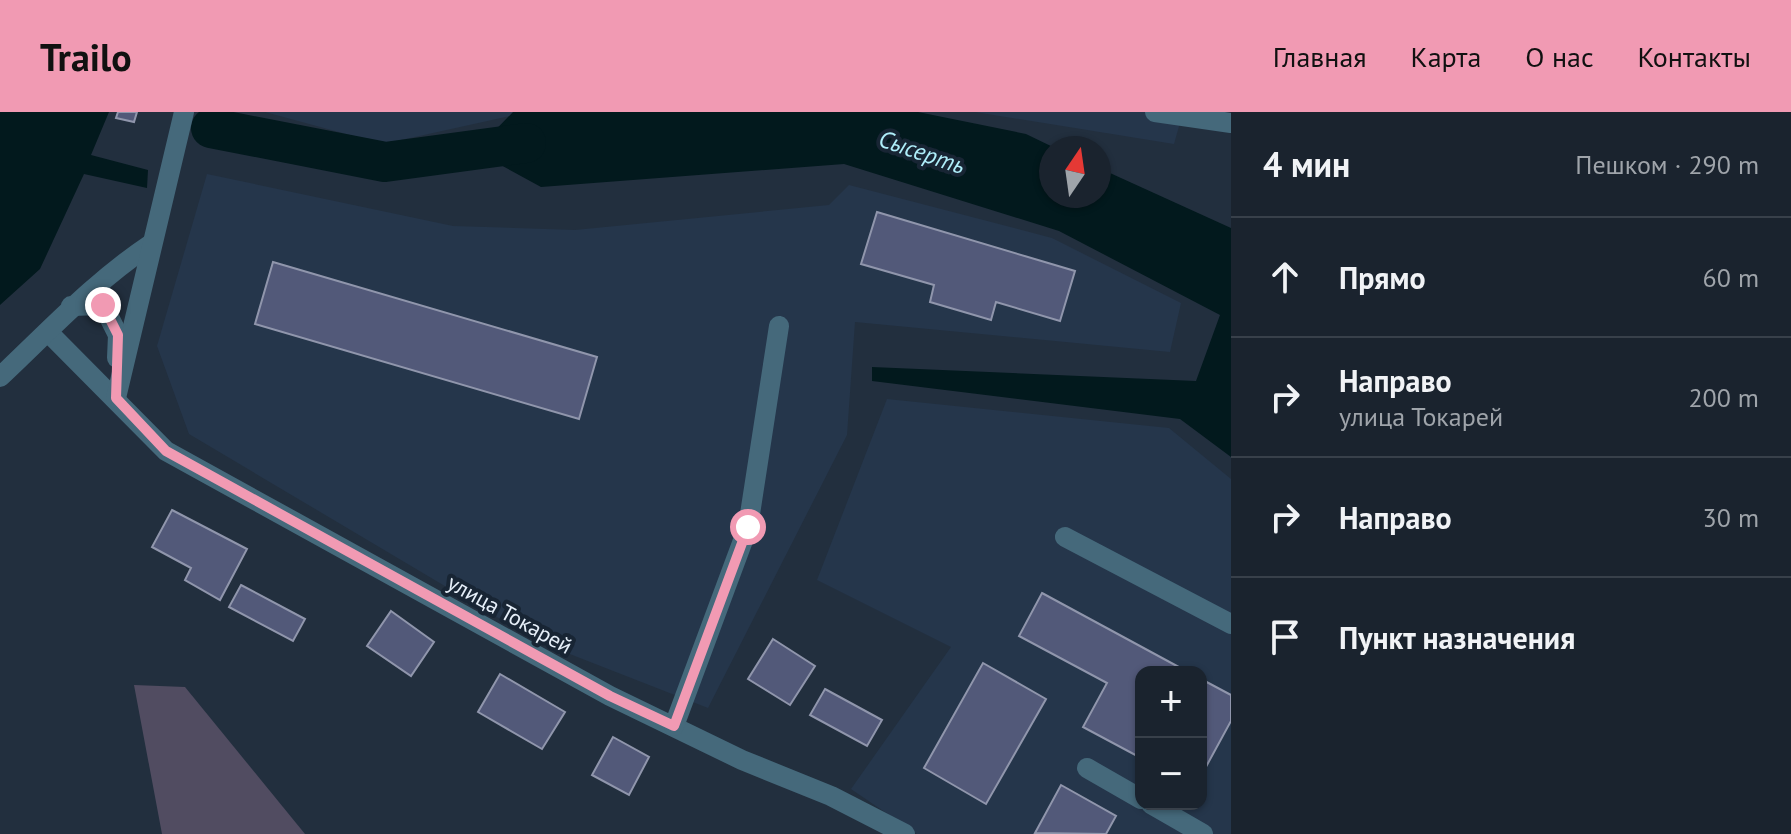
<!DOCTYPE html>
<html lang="ru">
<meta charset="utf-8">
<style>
body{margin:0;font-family:"PT Sans",sans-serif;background:#272f3a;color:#f1f3f6}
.controls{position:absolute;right:24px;bottom:24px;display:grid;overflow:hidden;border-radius:16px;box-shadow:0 2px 6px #0004}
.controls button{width:72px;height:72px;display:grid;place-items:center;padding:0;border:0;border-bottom:2px solid #38404a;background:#1a232e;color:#f1f3f6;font:40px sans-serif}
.compass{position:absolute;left:1039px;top:24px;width:72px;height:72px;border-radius:50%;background:#1a232e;box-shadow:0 2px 6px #0004;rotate:13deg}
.stop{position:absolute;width:24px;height:24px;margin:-18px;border:6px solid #f19ab3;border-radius:50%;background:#fff}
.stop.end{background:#f19ab3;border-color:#fff;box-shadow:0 2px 8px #0008}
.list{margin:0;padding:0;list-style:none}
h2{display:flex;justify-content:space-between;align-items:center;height:104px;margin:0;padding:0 32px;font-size:34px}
h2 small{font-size:26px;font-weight:400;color:#9fa4aa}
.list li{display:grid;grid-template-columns:52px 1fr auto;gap:24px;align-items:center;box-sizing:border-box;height:120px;padding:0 32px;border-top:2px solid #38404a}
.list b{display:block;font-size:30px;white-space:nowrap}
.list p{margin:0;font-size:26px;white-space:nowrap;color:#9fa4aa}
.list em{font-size:26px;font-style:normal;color:#9fa4aa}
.icon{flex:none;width:44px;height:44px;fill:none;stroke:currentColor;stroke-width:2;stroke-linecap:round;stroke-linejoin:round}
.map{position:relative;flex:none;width:1231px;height:722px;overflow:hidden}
header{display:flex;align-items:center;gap:48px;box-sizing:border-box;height:112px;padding:0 40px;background:#f19ab3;color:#111}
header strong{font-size:38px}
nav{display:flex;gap:44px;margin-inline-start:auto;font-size:28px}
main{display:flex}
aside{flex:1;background:#1a232e}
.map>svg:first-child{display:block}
.built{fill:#25364b;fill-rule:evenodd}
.green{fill:#514c61}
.water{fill:#02191d}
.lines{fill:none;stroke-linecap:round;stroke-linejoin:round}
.river{stroke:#02191d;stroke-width:40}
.building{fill:#525979;stroke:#9096ac;stroke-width:2}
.minor{stroke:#45697b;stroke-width:20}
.route{stroke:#f19ab3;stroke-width:10}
.labels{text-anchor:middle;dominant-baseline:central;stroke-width:8;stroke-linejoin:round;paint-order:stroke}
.street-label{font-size:22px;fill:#e6eff9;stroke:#182534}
.water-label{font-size:24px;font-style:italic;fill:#afeefa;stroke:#182534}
</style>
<header>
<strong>Trailo</strong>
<nav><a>Главная</a><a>Карта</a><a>О нас</a><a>Контакты</a></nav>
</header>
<main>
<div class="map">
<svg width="1231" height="722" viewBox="0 0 1231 722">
<rect width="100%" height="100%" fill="#222f3e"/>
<!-- built -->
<g class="built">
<polygon points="265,0 528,0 383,32"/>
<polygon points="975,0 1183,0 1174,32"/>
<polygon points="207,62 453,114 575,118 829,93 849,73 1052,126 1181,191 1170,240 855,210 847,323 708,596 539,530 189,322 157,234"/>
<path d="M887,287L1169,316L1231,367V722H917L851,677L951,535L817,468ZM1141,560H1201V692H1141Z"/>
</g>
<!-- green -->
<polygon class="green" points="134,573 185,575 305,722 162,722"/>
<!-- water -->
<g class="water">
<polygon points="0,0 109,0 91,43 148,58 147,76 84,62 40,157 0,193"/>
<polygon points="513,0 918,0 1026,22 1055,36 1051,36 1051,84 1099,84 1099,56 1231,116 1231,345 1180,307 872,269 872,255 1196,269 1220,203 1059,119 844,52 541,75 475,39"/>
</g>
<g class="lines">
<!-- river -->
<polyline class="river" points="211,16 385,50 526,31"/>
</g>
<!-- building -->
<g class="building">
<polygon points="118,0 137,0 134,10 116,6"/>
<polygon points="877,100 1075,159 1060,209 996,190 991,208 930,190 934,173 861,152"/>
<polygon points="273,150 597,245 579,307 255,212"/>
<polygon points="172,398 247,437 220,488 185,468 191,456 152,435"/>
<polygon points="241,473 305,507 293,529 229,495"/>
<polygon points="1042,481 1188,560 1141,560 1141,646 1083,615 1107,571 1019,524"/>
<polygon points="391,499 434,530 411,564 367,534"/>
<polygon points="773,527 815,554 790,593 748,567"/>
<polygon points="983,551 1046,587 986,692 924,656"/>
<polygon points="500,562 565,600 542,637 478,600"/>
<polygon points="1201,567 1231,583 1231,609 1201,664"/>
<polygon points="825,577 882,608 867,634 810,603"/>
<polygon points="613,625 649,645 629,683 592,663"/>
<polygon points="1061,673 1116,704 1106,722 1035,721"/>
</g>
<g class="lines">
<!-- minor -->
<g class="minor">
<polyline points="1155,0 1231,11"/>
<polyline points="71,194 103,193 118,223 117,246"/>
<polyline points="48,220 166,339 610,584 742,648 831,684 905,722"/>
<path d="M0,265C49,219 94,170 151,132"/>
<polyline points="116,286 184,0"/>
<polyline points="1065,425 1231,512"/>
<polyline points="674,614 748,415 779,214"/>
<polyline points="1087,656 1141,687"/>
<polyline points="1151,692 1203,722"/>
</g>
</g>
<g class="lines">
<!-- route -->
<polyline class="route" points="103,193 118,223 116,286 166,339 610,584 674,614 748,415"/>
</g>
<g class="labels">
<!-- street labels -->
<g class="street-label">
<text transform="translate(510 502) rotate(29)">улица Токарей</text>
</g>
<!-- water labels -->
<g class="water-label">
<text transform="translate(922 40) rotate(19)">Сысерть</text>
</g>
</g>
</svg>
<div class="controls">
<button>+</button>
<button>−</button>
</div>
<svg class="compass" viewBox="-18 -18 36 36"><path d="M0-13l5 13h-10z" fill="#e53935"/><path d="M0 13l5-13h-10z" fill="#9fa4aa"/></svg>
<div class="stop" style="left:748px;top:415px"></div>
<div class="stop end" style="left:103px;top:193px"></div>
</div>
<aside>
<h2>4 мин<small>Пешком · 290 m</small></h2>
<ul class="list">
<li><svg class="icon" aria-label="ahead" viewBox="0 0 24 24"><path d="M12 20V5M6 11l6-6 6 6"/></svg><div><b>Прямо</b></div><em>60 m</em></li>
<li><svg class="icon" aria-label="right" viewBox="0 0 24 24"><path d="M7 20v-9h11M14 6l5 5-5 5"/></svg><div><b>Направо</b><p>улица Токарей</p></div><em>200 m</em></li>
<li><svg class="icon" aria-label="right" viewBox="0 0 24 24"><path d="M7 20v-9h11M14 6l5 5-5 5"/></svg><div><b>Направо</b></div><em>30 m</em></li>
<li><svg class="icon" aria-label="arrive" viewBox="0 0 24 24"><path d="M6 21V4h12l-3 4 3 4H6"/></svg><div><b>Пункт назначения</b></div></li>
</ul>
</aside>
</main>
